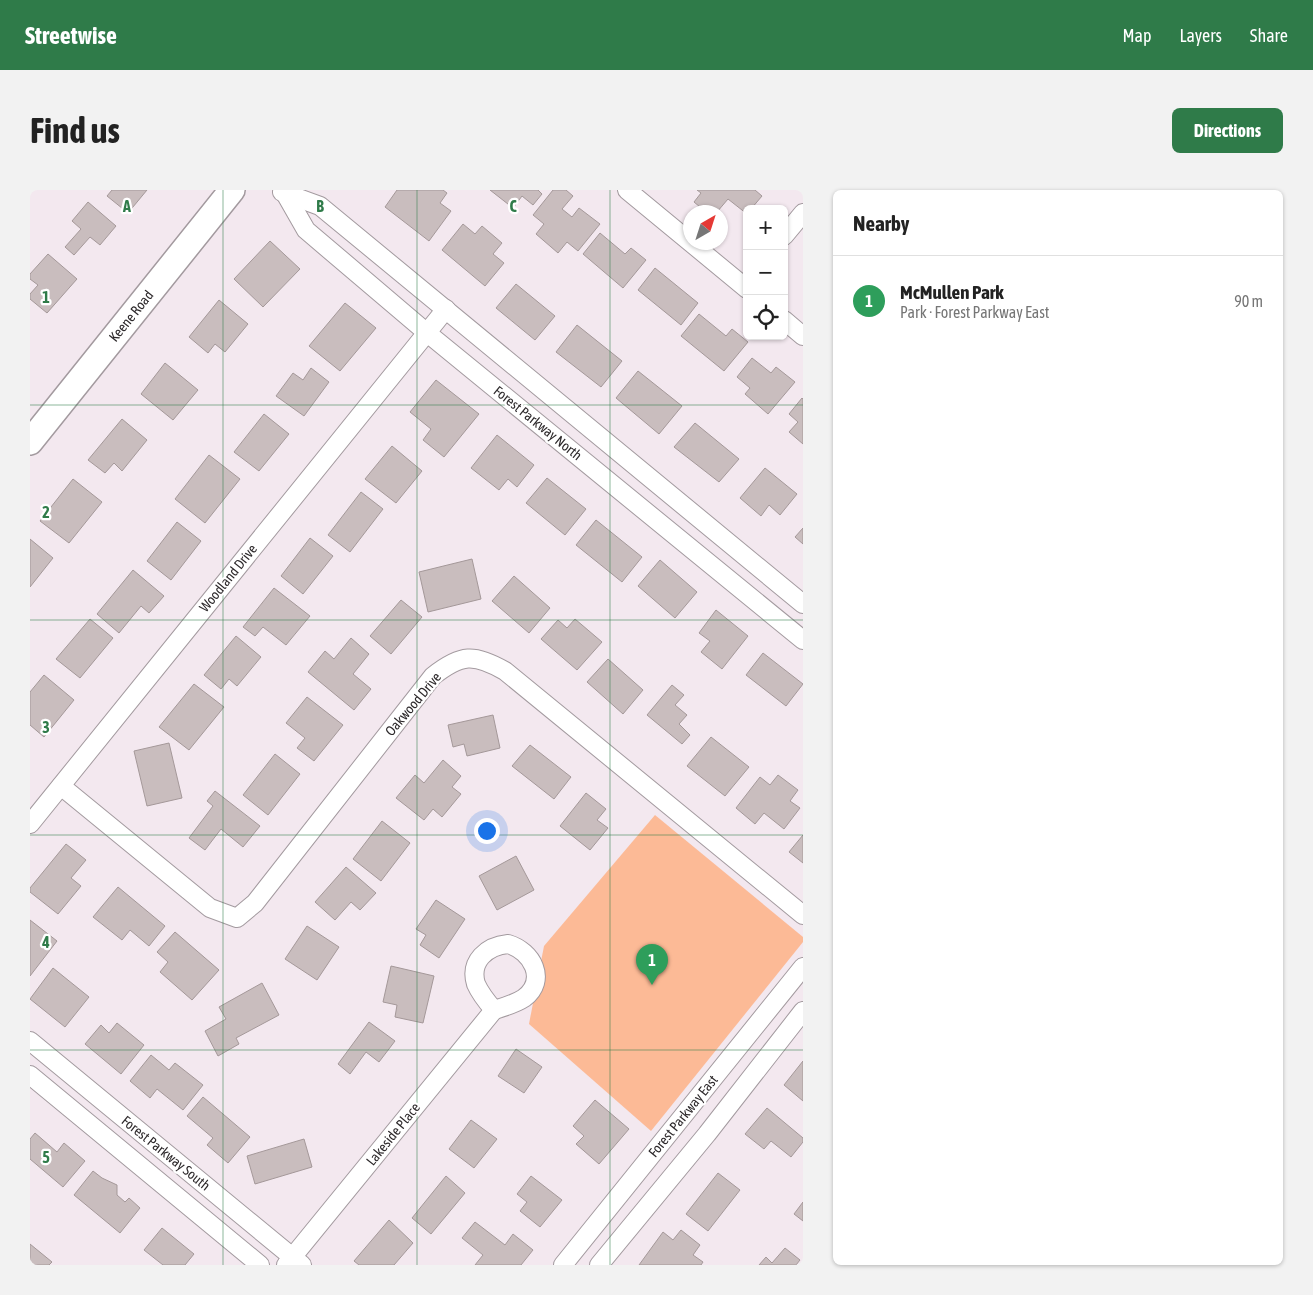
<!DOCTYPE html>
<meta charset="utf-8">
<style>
body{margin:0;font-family:"Asap Condensed",sans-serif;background:#f2f2f2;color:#222}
.controls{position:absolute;right:15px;top:15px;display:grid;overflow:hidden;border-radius:8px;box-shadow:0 1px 4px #0004}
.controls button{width:45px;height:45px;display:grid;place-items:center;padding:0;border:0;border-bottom:1px solid #e0e0e0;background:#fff;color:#222;font:25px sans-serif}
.compass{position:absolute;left:653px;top:15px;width:45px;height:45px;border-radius:50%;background:#fff;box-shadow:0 1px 4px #0004;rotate:39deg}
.you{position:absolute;left:456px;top:640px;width:18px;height:18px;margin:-12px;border:4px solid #fff;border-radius:50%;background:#1a73e8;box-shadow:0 0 0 8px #1a73e833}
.badge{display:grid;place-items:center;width:32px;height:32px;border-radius:50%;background:#2f7b49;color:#fff;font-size:16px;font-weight:700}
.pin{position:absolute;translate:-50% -41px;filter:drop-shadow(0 1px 2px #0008)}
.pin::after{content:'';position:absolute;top:26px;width:18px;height:15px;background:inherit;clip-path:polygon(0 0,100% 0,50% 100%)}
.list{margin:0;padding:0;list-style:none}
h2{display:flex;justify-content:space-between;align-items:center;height:65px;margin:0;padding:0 20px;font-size:21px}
h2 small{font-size:16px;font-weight:400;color:#767676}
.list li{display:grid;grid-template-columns:32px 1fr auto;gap:15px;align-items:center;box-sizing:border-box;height:90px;padding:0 20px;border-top:1px solid #e0e0e0}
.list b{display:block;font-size:19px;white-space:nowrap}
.list p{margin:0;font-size:16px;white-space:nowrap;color:#767676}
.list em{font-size:16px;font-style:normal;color:#767676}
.icon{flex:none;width:28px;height:28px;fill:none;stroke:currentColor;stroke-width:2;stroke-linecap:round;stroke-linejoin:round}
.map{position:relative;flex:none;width:773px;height:1075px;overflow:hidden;border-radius:8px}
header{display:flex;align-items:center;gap:30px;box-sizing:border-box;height:70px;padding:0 25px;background:#2f7b49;color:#fff}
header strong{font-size:24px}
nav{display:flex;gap:28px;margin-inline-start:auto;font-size:18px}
.intro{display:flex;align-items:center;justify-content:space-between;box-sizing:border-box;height:120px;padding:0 30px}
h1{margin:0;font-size:35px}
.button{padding:12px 22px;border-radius:8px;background:#2f7b49;color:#fff;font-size:18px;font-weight:700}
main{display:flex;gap:30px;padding:0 30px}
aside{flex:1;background:#fff;border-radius:8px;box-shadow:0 1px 4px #0004}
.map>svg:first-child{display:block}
.green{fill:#fcba96}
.building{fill:#c9bdbe;stroke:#a49899}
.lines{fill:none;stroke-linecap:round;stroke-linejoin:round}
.minor-casing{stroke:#a39a9f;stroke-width:20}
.secondary-casing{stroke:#a39a9f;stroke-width:28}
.minor{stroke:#fff;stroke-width:18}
.secondary{stroke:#fff;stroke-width:25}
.grid{fill:none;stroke:#2f7b49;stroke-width:1;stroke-opacity:0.55}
.labels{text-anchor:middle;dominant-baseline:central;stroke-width:4.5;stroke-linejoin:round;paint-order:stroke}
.street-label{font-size:14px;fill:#2d292b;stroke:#fff}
.grid-label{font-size:16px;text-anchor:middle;font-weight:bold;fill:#2f7b49;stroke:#fff;stroke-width:4.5;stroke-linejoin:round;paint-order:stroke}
</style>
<header>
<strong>Streetwise</strong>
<nav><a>Map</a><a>Layers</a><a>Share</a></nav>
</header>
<div class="intro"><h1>Find us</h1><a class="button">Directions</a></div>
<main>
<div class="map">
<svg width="773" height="1075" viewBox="0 0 773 1075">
<rect width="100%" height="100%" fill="#f3e8ef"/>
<!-- green -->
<polygon class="green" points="625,625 773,747 773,752 621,941 499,834 514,756"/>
<!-- building -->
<g class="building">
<polygon points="82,0 117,0 98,23 77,6"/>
<polygon points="367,0 413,0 417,3 410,13 421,21 399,51 355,17"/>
<polygon points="460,0 508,0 512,4 503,15 492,6 483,18"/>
<polygon points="523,0 536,0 543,6 532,19 542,27 549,18 570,34 548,61 537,52 528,63 506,44 514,34 503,25"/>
<polygon points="667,0 725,0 732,6 721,19 717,19 717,24 698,9 687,22 676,22 664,12 671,3"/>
<polygon points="58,12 86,36 70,55 60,47 44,65 35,57 51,39 42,31"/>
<polygon points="433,34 445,44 452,36 472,53 463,64 474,73 455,96 412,60"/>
<polygon points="570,43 595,64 601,58 616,70 593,98 553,64"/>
<polygon points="240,51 270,79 233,117 204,89"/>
<polygon points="18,64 47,89 17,123 0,109 0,104 8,95 0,89 0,84"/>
<polygon points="625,78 668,113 651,135 608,100"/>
<polygon points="486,94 525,126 505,150 466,118"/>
<polygon points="189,110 218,134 195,162 185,154 178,163 159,147"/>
<polygon points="315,113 346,138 310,181 279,156"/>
<polygon points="669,124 696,146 702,139 718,152 694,181 651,146"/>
<polygon points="547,135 592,171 571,197 526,162"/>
<polygon points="722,168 741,183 746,177 765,192 738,224 715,204 720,198 707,187"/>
<polygon points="135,173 168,200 143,230 111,204"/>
<polygon points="281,178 299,192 274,226 246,206 263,183 273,190"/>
<polygon points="608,181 652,216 629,244 586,208"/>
<polygon points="406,190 449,224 414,267 393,250 401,239 380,222"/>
<polygon points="772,208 773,209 773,254 759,242 768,232 759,224"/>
<polygon points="234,224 259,244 229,281 204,262"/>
<polygon points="92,229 117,250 92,281 84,273 75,283 58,270"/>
<polygon points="665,233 709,269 689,292 644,257"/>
<polygon points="467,245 504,275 487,297 478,289 469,300 441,278"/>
<polygon points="362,256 392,281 366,313 335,289"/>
<polygon points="179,265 210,289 175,333 145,309"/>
<polygon points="735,278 767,304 750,325 739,315 731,326 710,308"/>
<polygon points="517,288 556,319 535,345 496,313"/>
<polygon points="43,289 72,312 39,353 10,331"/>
<polygon points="331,302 353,319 320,362 298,345"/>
<polygon points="566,330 612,367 592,392 546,355"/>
<polygon points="147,332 171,351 141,390 117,371"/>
<polygon points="773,338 773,354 765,347"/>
<polygon points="280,348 303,366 273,404 251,386"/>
<polygon points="0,349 23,368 0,397"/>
<polygon points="442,369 451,409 398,422 389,382"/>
<polygon points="630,370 667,402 645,428 608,396"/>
<polygon points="103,380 134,406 119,423 111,416 89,443 67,424"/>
<polygon points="484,386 520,418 499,443 462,411"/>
<polygon points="244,398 280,426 256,455 233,437 225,446 213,437"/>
<polygon points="371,410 392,427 361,464 340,446"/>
<polygon points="686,420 718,446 692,479 671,462 680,451 669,443"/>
<polygon points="60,429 83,448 50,488 26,469"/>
<polygon points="545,429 572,452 547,480 511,449 528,430 537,438"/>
<polygon points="206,446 231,467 207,496 199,489 191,499 174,485"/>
<polygon points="321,448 339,464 323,484 341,499 324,520 278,482 295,461 304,469"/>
<polygon points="733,463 773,494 756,516 716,485"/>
<polygon points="578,469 613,500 593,524 557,492"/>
<polygon points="14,485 44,510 14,547 0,535 0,502"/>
<polygon points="164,494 194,517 159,560 129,537"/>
<polygon points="642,495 654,505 645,515 657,525 649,534 660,545 652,554 617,525"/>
<polygon points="277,507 313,535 284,571 267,558 275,548 256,533"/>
<polygon points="463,525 470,558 437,566 434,554 423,557 418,535"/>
<polygon points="681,547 719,577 695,606 657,576"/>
<polygon points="139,553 152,608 117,616 104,561"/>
<polygon points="500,555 541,587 524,609 482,576"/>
<polygon points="245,564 270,584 238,625 213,605"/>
<polygon points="413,570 431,586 422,597 431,604 412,627 403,619 394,630 366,608 385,585 394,593"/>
<polygon points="748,585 768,600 760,611 770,618 754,639 734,623 725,634 706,618 730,587 740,595"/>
<polygon points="185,601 230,636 213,657 191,639 175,660 159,648 183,616 177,611"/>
<polygon points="556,603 576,619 567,630 578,638 560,660 530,636"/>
<polygon points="352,631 380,653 351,691 323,669"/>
<polygon points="773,645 773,673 759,662"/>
<polygon points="36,654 56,670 41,688 51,696 28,724 0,702 0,698"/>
<polygon points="486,666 504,700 467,720 449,686"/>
<polygon points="316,677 346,703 330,720 321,712 305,730 285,712"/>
<polygon points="88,697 135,736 119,756 100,740 92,750 63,727"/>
<polygon points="406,710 435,729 409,768 390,755 396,745 386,739"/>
<polygon points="0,730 27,751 0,786"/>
<polygon points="277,736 309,757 287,790 255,769"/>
<polygon points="145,742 189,780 162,810 130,782 138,772 127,762"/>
<polygon points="361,776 404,786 393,833 365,827 367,815 353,812"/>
<polygon points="23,778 59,807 35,837 0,809"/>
<polygon points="232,793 249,825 206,848 209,854 188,866 175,841 196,829 189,817"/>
<polygon points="339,832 365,851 349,872 336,862 320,884 308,874"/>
<polygon points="87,833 114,855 91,884 55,854 71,835 79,843"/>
<polygon points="486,859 512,877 494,903 468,886"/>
<polygon points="121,865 139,880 145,873 173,895 153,920 127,899 120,908 100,891"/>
<polygon points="773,871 773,911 754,895"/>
<polygon points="173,907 220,947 198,973 177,955 183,948 157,926"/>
<polygon points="565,910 599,939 569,974 546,954 554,946 543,936"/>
<polygon points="737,918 773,948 773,952 761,967 741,951 734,959 715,944"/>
<polygon points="441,930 467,949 444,978 419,959"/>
<polygon points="5,943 27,962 34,953 55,971 33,997 0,969 0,949"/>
<polygon points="274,949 282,977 225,994 217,966"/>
<polygon points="63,981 72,988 87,995 87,1005 95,1012 99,1008 110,1018 90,1043 44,1005"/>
<polygon points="688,983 710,1000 678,1041 656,1024"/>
<polygon points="416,986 435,1003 401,1044 382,1028"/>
<polygon points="501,986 532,1010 510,1037 490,1021 497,1012 487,1004"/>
<polygon points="773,1012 773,1031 764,1024"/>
<polygon points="359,1030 383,1053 364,1075 329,1075 324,1071"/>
<polygon points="445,1032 475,1055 483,1044 503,1060 491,1075 445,1075 453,1065 432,1048"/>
<polygon points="132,1038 164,1064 155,1075 133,1075 114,1060"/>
<polygon points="651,1040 670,1055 663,1065 673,1072 671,1075 609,1075 633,1042 643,1050"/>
<polygon points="0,1054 22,1072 19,1075 0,1075"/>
<polygon points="755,1058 770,1070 766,1075 729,1075 736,1067 742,1073"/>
</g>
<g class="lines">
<!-- minor casing -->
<g class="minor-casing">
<g id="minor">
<polyline points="597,0 717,99"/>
<polyline points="252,2 290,16 773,414"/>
<polyline points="256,5 276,40 396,142 773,450"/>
<polyline points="754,46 773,23"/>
<polyline points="754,130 773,146"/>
<path d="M31,596L180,718L207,728L225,713L403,486C431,464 444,463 475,481L773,725"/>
<polyline points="0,634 416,119"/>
<path d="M478,754C502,761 518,790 494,808C485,814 474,817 464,820C457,812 450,803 446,794C439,771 457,756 478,754Z"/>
<polyline points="0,851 272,1075"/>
<polyline points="0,885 230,1075"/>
<polyline points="256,1075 464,820"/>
<polyline points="533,1075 773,777"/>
<polyline points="569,1075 677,944 773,821"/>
</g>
</g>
<!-- secondary casing -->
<g class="secondary-casing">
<polyline id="secondary" points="0,252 202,0"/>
</g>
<!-- minor -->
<use href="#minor" class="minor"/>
<!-- secondary -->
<use href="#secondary" class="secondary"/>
</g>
<!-- grid -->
<path class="grid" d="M193,0V1075M387,0V1075M580,0V1075M0,215H773M0,430H773M0,645H773M0,860H773"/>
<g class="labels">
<!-- street labels -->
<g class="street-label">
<text transform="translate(101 126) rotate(-51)">Keene Road</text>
<text transform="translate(508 233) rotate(39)">Forest Parkway North</text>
<text transform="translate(198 388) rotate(-51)">Woodland Drive</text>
<text transform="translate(383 514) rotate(-50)">Oakwood Drive</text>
<text transform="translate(653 926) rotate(-51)">Forest Parkway East</text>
<text transform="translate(363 944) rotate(-51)">Lakeside Place</text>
<text transform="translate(136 963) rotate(39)">Forest Parkway South</text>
</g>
</g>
<g class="grid-label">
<text x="97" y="22">A</text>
<text x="290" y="22">B</text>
<text x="483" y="22">C</text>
<text x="16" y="113">1</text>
<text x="16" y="328">2</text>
<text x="16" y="543">3</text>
<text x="16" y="758">4</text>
<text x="16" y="973">5</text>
</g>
</svg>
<div class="controls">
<button>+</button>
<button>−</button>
<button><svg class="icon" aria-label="locate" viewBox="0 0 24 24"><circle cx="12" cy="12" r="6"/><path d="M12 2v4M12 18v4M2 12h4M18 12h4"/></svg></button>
</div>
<svg class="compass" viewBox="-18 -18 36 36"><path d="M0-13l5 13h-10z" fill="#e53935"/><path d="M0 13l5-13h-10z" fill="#767676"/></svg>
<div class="you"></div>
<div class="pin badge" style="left:622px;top:795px;background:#2e9e5b">1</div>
</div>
<aside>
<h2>Nearby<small></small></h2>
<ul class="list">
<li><span class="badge" style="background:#2e9e5b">1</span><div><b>McMullen Park</b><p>Park · Forest Parkway East</p></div><em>90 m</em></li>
</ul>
</aside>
</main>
